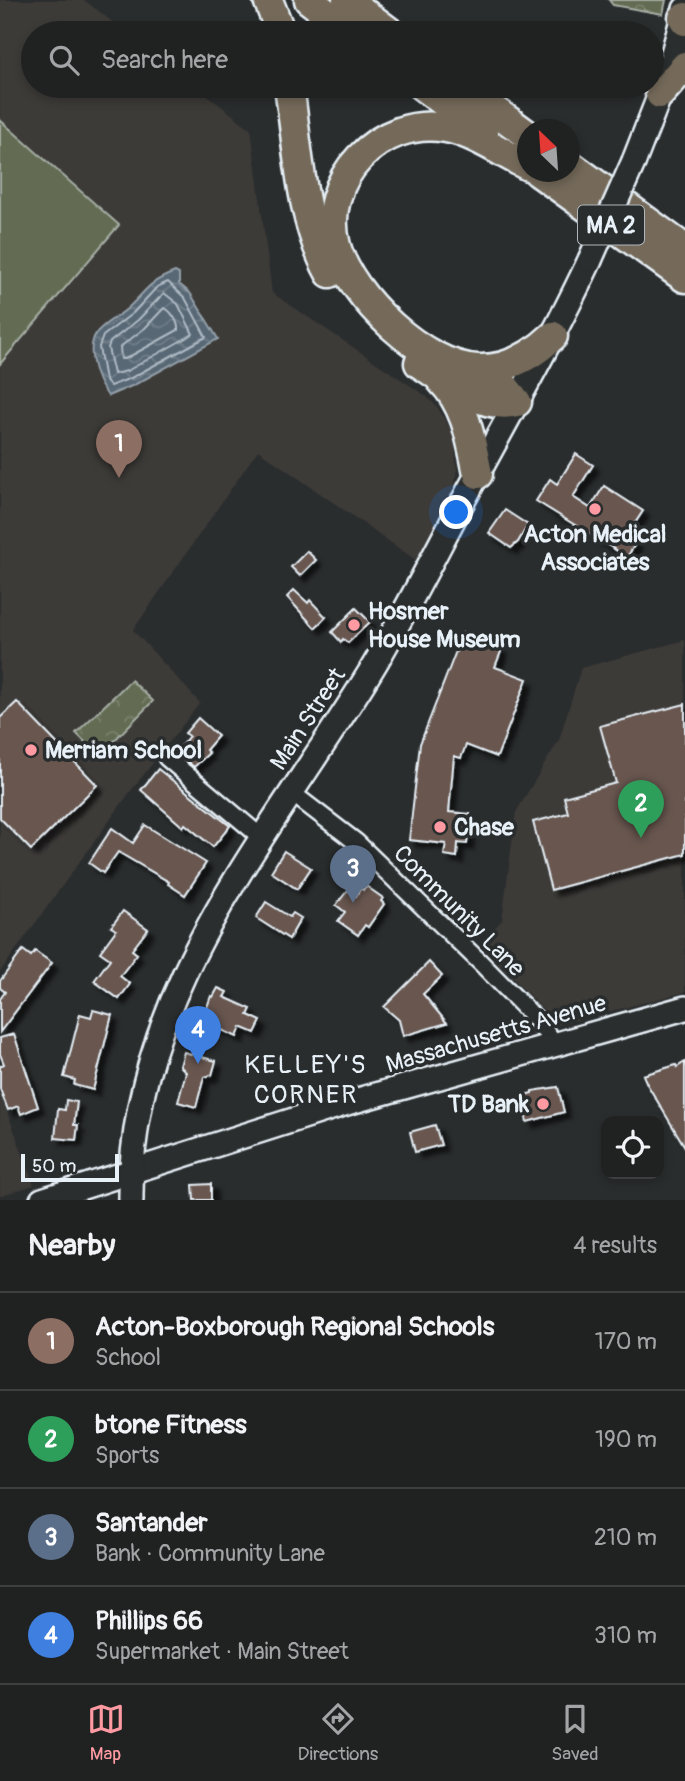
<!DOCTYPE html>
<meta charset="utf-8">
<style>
body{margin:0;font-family:Pangolin,sans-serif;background:#282a2a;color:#f1f3f6}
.controls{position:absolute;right:21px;bottom:21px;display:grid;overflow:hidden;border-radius:14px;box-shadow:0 4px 10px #0003}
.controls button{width:63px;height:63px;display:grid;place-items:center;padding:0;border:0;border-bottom:2px solid #3d3f40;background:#202222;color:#f1f3f6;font:35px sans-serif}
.compass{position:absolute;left:517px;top:119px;width:63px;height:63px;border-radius:50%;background:#202222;box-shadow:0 4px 10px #0003;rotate:335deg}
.scale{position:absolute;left:21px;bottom:18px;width:98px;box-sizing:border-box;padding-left:7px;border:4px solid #e8f1f8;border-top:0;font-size:19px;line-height:24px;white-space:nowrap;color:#e8f1f8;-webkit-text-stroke:5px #2a2d2e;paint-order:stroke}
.you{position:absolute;left:457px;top:513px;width:24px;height:24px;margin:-18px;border:5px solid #fff;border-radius:50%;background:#1a73e8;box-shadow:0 0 0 10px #1a73e833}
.badge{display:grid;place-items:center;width:46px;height:46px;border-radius:50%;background:#ff9aa2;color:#fff;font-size:23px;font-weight:700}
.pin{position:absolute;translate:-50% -58px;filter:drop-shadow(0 2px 4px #0008)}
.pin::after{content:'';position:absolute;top:37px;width:24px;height:21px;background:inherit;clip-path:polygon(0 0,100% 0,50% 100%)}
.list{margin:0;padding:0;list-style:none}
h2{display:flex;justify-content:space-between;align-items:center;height:91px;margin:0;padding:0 28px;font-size:30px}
h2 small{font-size:23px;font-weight:400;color:#a2a4a5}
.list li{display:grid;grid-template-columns:46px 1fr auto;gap:21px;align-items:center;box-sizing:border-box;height:98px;padding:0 28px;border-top:2px solid #3d3f40}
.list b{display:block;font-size:26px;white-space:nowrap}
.list p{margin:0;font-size:23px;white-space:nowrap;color:#a2a4a5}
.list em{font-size:23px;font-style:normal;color:#a2a4a5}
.icon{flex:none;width:38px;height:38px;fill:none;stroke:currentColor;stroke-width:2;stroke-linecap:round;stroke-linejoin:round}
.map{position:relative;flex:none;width:685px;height:1200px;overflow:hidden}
.search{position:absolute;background:#202222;box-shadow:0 4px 10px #0003;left:21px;right:21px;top:21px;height:77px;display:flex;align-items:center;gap:18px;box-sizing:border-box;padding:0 24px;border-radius:38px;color:#a2a4a5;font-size:26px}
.sheet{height:483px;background:#202222}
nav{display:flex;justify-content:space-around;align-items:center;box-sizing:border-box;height:98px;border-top:2px solid #3d3f40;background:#202222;font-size:19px;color:#a2a4a5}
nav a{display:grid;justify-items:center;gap:4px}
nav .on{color:#ff9aa2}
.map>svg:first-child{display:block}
.built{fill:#3c3a38}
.park{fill:url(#park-crowns);stroke:#a6aea5;stroke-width:2}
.garden{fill:#636c52;stroke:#a6aea5;stroke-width:2}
.water{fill:url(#water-waves);stroke:#929fa9;stroke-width:2}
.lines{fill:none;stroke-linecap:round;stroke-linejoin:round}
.shore{stroke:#aebac4;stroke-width:2}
.building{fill:#67574f;stroke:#e8f1f8;stroke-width:2;filter:url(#shadow)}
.street-casing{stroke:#e8f1f8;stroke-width:21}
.secondary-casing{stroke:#e8f1f8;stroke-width:28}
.highway-casing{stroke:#e8f1f8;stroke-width:33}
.street{stroke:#2a2d2e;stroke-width:16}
.secondary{stroke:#2a2d2e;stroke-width:23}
.highway{stroke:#746a5a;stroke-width:28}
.secondary-bridge-casing{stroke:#e8f1f8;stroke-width:28;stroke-linecap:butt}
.secondary-bridge{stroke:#2a2d2e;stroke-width:23}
.poi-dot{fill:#ff9aa2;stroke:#2a2d2e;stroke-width:2.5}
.labels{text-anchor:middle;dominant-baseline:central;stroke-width:7;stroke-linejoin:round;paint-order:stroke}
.shield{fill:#2a2d2e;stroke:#afb6bb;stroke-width:2}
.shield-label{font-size:23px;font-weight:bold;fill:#e8f1f8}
.poi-label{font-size:24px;font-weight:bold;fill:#e8f1f8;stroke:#2a2d2e;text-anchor:start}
.street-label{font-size:24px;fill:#e8f1f8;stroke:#2a2d2e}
.neighbourhood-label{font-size:26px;letter-spacing:2px;fill:#e8f1f8;stroke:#2a2d2e}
</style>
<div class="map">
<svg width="685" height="1200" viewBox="0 0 685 1200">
<defs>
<pattern id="park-crowns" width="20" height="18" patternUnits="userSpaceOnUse" patternTransform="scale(1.75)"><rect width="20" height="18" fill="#636c52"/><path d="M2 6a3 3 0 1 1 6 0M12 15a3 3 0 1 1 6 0" fill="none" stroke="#79816c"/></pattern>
<pattern id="water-waves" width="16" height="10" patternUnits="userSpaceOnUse" patternTransform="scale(1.75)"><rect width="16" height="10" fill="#586875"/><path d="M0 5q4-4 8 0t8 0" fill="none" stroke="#707e89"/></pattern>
<filter id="shadow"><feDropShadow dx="6" dy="6" stdDeviation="2" flood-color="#0009"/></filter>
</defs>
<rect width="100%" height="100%" fill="#2a2d2e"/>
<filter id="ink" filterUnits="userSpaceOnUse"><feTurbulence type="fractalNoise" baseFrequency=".0143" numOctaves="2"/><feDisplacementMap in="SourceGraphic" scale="14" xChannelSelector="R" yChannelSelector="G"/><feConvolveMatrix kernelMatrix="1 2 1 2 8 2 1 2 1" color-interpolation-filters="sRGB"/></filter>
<g filter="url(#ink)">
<!-- built -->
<g class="built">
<polygon points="0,0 84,0 127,33 33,33 33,86 195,86 251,129 272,293 426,396 438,408 448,425 454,439 457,470 451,501 417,561 258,450 133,630 200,703 130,792 0,972"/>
<polygon points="685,640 685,992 558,1025 480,944 502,920 516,812 559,740 581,668"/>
<polygon points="0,1092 34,1185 0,1196"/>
</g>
<!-- park -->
<g class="park">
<polygon points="609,0 666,0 663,14 613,5"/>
<polygon points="131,680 153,701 99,756 76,733"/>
</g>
<!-- garden -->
<polygon class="garden" points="0,120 119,225 0,364"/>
<!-- water -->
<path class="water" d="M175,272L179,274V284L190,293L218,339L134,385L108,396C96,381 84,347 98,331C107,321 120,316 129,307C149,288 147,283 175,272Z"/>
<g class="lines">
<!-- shore -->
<g class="shore">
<polygon points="168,282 185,298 206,337 131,378 110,386 105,380 99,347 103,336 133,313 157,287"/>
<polygon points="164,293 178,304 193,334 127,371 114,374 108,348 110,342 138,320"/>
<path d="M164,308C171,310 179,323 178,330L125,359H121L120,347L145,328Z"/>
</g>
</g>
<!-- building -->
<g class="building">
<polygon points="576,454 593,465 573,497 590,508 604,486 643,511 626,537 636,543 627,557 536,501 550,479 557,484"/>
<polygon points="505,510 528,525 518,542 511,548 489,533"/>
<polygon points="307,551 316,560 300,576 291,567"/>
<polygon points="294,590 308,603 310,600 326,617 315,628 287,597"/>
<polygon points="356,608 370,622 348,643 343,639 341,642 332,632"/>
<polygon points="463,633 502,649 495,667 527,679 497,757 466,745 461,758 454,756 449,812 470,814 467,844 458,843 457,857 444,855 446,844 409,840 420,744"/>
<polygon points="17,702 97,785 31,850 0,818 0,718"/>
<polygon points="685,704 685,854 551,890 533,822 568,813 564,797 616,783 600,726"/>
<polygon points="198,718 218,736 206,750 209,753 194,767 176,752 189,736 185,733"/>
<polygon points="158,769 230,826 213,847 185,824 183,827 141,790"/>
<polygon points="145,825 206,863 185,895 168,884 169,882 118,852 103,873 89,863 112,828 133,843"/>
<polygon points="284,851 311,868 297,889 271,872"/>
<polygon points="366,886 383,898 381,901 384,904 368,927 365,925 358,935 338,921 345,912 336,905 348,890 356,896 361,888 363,890"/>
<polygon points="266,902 290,917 293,913 301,918 289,939 256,918"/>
<polygon points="123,911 148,929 132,950 137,954 120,976 130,984 119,999 94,981 110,959 100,952 116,930 111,927"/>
<polygon points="23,950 31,956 35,951 52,963 0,1032 0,999 5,992 0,988 0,981"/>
<polygon points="429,962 442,976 423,994 447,1023 403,1036 399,1020 384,1007"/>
<polygon points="218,988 227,992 224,997 251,1009 248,1015 261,1021 255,1033 241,1027 237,1037 202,1021 211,996 213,997"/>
<polygon points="93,1010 112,1015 93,1090 74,1085 75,1080 64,1077 80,1014 91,1017"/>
<polygon points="14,1034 38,1107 21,1114 18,1106 8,1110 0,1089 0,1066 4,1064 0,1054 0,1038"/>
<polygon points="184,1052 216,1061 212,1075 204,1077 196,1107 178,1102 186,1072 180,1066"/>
<polygon points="685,1062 685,1147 647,1084 643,1075 676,1065 677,1067"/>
<polygon points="558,1087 564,1112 527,1122 521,1096 532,1093 532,1091"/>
<polygon points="66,1100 77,1102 74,1125 78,1125 76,1140 55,1138 58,1109 65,1110"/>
<polygon points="435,1125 441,1145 415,1152 410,1132"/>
<polygon points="211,1184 211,1200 194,1200 193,1185"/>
</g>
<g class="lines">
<!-- street casing -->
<g class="street-casing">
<g id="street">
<polyline points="167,758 262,838"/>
<polyline points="292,793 356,842 480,962 538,1021 554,1044"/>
</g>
</g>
<!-- secondary casing -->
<g class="secondary-casing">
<g id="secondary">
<polyline points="634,161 666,79 685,9"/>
<polyline points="42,1200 347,1103 685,1008"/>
<path d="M131,1200C129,994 268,838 370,672C406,613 436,551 469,490C510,414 553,339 590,260"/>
</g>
</g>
<!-- highway casing -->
<g class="highway-casing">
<g id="highway">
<polyline points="268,0 281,33"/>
<polyline points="309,0 352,33"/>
<polyline points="347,0 391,33"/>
<polyline points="685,17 683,18 685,21"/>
<path d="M289,86C298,146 300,220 330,273"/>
<polyline points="422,86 484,132"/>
<polyline points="461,86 528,135"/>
<polyline points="660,94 685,66"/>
<polyline points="570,165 685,249"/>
<path d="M528,166C502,153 474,133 446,128C380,116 318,180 336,246C350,296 423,367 478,369C508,370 532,356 553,336"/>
<polyline points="538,172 685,278"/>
<path d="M419,363C446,381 483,411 517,402L505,387L468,370"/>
<path d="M441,380C466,405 471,440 478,474"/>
</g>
</g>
<!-- street -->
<use href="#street" class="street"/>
<!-- secondary -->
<use href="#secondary" class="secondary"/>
<!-- highway -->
<use href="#highway" class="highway"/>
<!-- secondary-bridge casing -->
<g class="secondary-bridge-casing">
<polyline id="secondary-bridge" points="590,260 634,161"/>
</g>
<!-- secondary-bridge -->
<use href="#secondary-bridge" class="secondary-bridge"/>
</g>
</g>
<!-- markers -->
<g class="poi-dot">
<circle cx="595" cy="509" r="7"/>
<circle cx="354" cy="625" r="7"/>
<circle cx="31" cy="750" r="7"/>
<circle cx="440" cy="827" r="7"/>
<circle cx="543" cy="1104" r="7"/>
</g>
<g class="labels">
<!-- shield labels -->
<rect class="shield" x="578" y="205.5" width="66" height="39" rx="5"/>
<g class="shield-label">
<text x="611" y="225">MA 2</text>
</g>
<!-- poi labels -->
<g class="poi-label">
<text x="595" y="534" text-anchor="middle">Acton Medical<tspan x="595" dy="28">Associates</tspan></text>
<text x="368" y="611">Hosmer<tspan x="368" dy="28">House Museum</tspan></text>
<text x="45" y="750">Merriam School</text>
<text x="454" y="827">Chase</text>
<text x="529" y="1104" text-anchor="end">TD Bank</text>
</g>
<!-- street labels -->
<g class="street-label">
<text transform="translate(308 719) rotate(-57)">Main Street</text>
<text transform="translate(459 911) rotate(45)">Community Lane</text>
<text transform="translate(496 1034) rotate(-16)">Massachusetts Avenue</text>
</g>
<!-- neighbourhood labels -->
<g class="neighbourhood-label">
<text x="306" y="1065">KELLEY'S<tspan x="306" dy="30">CORNER</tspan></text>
</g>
</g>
</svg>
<div class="controls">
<button><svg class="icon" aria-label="locate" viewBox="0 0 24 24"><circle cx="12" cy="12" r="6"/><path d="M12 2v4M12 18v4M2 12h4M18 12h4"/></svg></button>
</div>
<svg class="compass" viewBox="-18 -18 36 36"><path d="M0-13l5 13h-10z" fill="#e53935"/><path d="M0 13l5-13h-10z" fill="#a2a4a5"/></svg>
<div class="scale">50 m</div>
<div class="you"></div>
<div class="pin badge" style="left:119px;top:478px;background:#8d6e63">1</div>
<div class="pin badge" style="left:641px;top:838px;background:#2e9e5b">2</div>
<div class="pin badge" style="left:353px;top:903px;background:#5c6f8a">3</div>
<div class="pin badge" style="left:198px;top:1064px;background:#3f7fe0">4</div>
<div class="search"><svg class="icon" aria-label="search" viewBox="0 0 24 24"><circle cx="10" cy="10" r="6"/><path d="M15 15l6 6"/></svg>Search here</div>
</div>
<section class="sheet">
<h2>Nearby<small>4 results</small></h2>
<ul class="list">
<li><span class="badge" style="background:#8d6e63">1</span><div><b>Acton-Boxborough Regional Schools</b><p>School</p></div><em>170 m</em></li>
<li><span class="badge" style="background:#2e9e5b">2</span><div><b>btone Fitness</b><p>Sports</p></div><em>190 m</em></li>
<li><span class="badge" style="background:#5c6f8a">3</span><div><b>Santander</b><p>Bank · Community Lane</p></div><em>210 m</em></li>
<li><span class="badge" style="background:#3f7fe0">4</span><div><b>Phillips 66</b><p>Supermarket · Main Street</p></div><em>310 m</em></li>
</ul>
</section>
<nav>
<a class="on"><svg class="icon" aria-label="map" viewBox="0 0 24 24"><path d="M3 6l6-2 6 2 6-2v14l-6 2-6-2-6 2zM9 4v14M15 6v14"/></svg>Map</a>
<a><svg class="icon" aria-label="directions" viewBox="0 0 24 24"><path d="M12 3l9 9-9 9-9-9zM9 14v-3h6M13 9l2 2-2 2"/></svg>Directions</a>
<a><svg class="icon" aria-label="saved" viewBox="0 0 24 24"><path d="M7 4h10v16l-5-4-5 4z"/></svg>Saved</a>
</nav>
